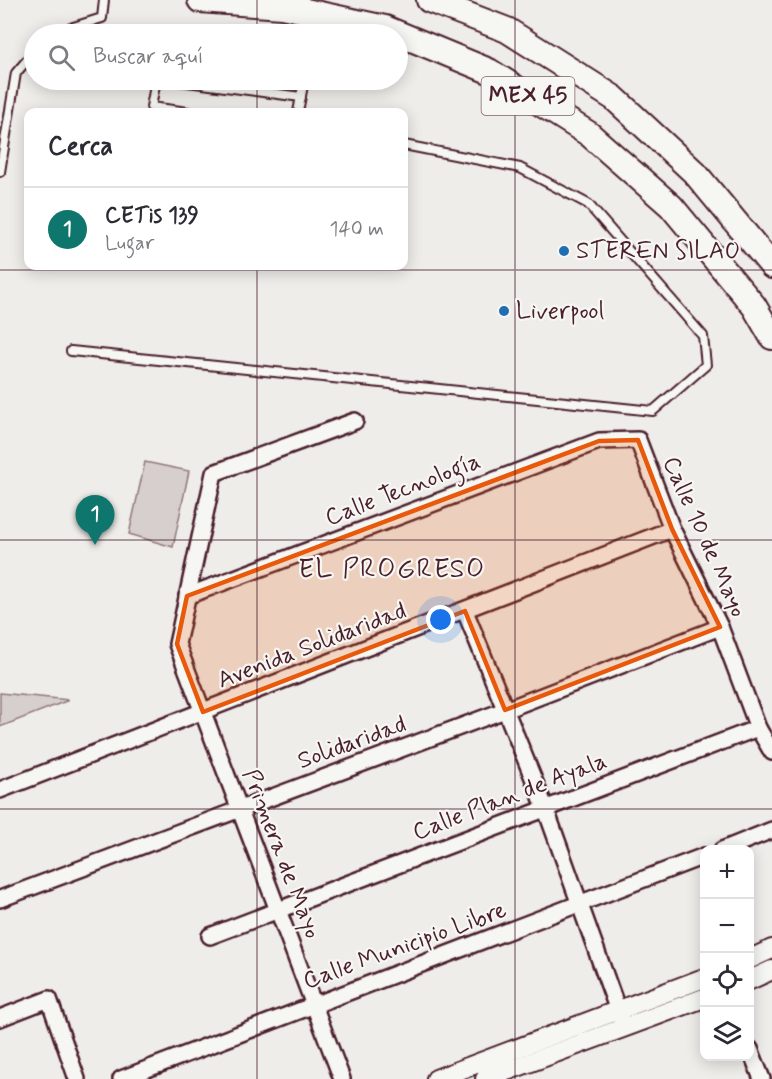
<!DOCTYPE html>
<html lang="es">
<meta charset="utf-8">
<style>
body{margin:0;font-family:Mynerve,sans-serif;background:#f2f2f3;color:#2b2b33}
.controls{position:absolute;right:18px;bottom:18px;display:grid;overflow:hidden;border-radius:12px;box-shadow:0 3px 15px #0003}
.controls button{width:54px;height:54px;display:grid;place-items:center;padding:0;border:0;border-bottom:2px solid #e1e1e2;background:#fff;color:#2b2b33;font:30px sans-serif}
.you{position:absolute;left:441px;top:620px;width:21px;height:21px;margin:-15px;border:4px solid #fff;border-radius:50%;background:#1a73e8;box-shadow:0 0 0 9px #1a73e833}
.badge{display:grid;place-items:center;width:39px;height:39px;border-radius:50%;background:#0f766e;color:#fff;font-size:20px;font-weight:700}
.pin{position:absolute;translate:-50% -50px;filter:drop-shadow(0 2px 3px #0008)}
.pin::after{content:'';position:absolute;top:32px;width:21px;height:18px;background:inherit;clip-path:polygon(0 0,100% 0,50% 100%)}
.list{margin:0;padding:0;list-style:none}
h2{display:flex;justify-content:space-between;align-items:center;height:78px;margin:0;padding:0 24px;font-size:26px}
h2 small{font-size:20px;font-weight:400;color:#7c7c81}
.list li{display:grid;grid-template-columns:39px 1fr auto;gap:18px;align-items:center;box-sizing:border-box;height:84px;padding:0 24px;border-top:2px solid #e1e1e2}
.list b{display:block;font-size:22px;white-space:nowrap}
.list p{margin:0;font-size:20px;white-space:nowrap;color:#7c7c81}
.list em{font-size:20px;font-style:normal;color:#7c7c81}
.icon{flex:none;width:33px;height:33px;fill:none;stroke:currentColor;stroke-width:2;stroke-linecap:round;stroke-linejoin:round}
.map{position:relative;flex:none;width:772px;height:1079px;overflow:hidden}
.search{position:absolute;background:#fff;box-shadow:0 3px 15px #0003;left:24px;top:24px;width:384px;height:66px;display:flex;align-items:center;gap:15px;box-sizing:border-box;padding:0 21px;border-radius:33px;color:#7c7c81;font-size:22px}
.panel{position:absolute;background:#fff;box-shadow:0 3px 15px #0003;left:24px;top:108px;width:384px;height:162px;border-radius:12px}
.map>svg:first-child{display:block}
.green{fill:#d7cfce;stroke:#90777c;stroke-width:1.5}
.lines{fill:none;stroke-linecap:round;stroke-linejoin:round}
.service-casing{stroke:#4a1f2b;stroke-width:12}
.minor-casing{stroke:#4a1f2b;stroke-width:20}
.tertiary-casing{stroke:#4a1f2b;stroke-width:22}
.trunk-casing{stroke:#4a1f2b;stroke-width:28}
.service{stroke:#f6f6f2;stroke-width:8}
.minor{stroke:#f6f6f2;stroke-width:15}
.tertiary{stroke:#f6f6f2;stroke-width:18}
.trunk{stroke:#f6f6f2;stroke-width:24}
.marked{fill:#e8590c;fill-opacity:0.2;stroke:#e8590c;stroke-width:4.5;stroke-linejoin:round}
.grid{fill:none;stroke:#4a1f2b;stroke-width:1.5;stroke-opacity:0.55}
.poi-dot{fill:#1f6fb2;stroke:#f6f6f2;stroke-width:2}
.labels{text-anchor:middle;dominant-baseline:central;stroke-width:4.5;stroke-linejoin:round;paint-order:stroke}
.shield{fill:#f6f6f2;stroke:#7e6067;stroke-width:1.5}
.shield-label{font-size:22px;font-weight:bold;fill:#4a1f2b}
.poi-label{font-size:24px;fill:#4a1f2b;stroke:#f6f6f2;text-anchor:start}
.street-label{font-size:24px;fill:#4a1f2b;stroke:#f6f6f2}
.quarter-label{font-size:27px;letter-spacing:1.5px;fill:#4a1f2b;stroke:#f6f6f2}
</style>
<div class="map">
<svg width="772" height="1079" viewBox="0 0 772 1079">
<rect width="100%" height="100%" fill="#efedea"/>
<filter id="ink" filterUnits="userSpaceOnUse"><feTurbulence type="fractalNoise" baseFrequency=".0167" numOctaves="2"/><feDisplacementMap in="SourceGraphic" scale="12" xChannelSelector="R" yChannelSelector="G"/><feConvolveMatrix kernelMatrix="1 2 1 2 8 2 1 2 1" color-interpolation-filters="sRGB"/></filter>
<g filter="url(#ink)">
<!-- green -->
<g class="green">
<polygon points="145,462 189,471 173,547 129,534"/>
<polygon points="0,693 69,700 0,727"/>
</g>
<g class="lines">
<!-- service casing -->
<g class="service-casing">
<g id="service">
<polyline points="51,34 102,18 104,0"/>
<polyline points="313,34 317,15"/>
<polyline points="156,80 151,107 188,112"/>
<polyline points="172,80 301,97"/>
<polyline points="298,112 304,80"/>
<polyline points="0,172 16,73 34,52"/>
<polyline points="71,351 653,411 706,365 703,336 588,204 520,168 404,145"/>
</g>
</g>
<!-- minor casing -->
<g class="minor-casing">
<g id="minor">
<polyline points="187,596 599,441 638,440 672,529 720,627 758,728 772,752"/>
<polyline points="465,611 545,807 622,1022"/>
<polyline points="0,790 672,529"/>
<polyline points="722,850 772,830"/>
<polyline points="0,899 505,710 720,627"/>
<polyline points="210,936 758,728"/>
<polyline points="0,1018 49,999 77,1079"/>
<polyline points="750,1049 762,1079"/>
<polyline points="121,1079 704,856"/>
<polyline points="342,1079 177,644 214,473 355,421"/>
</g>
</g>
<!-- tertiary casing -->
<g class="tertiary-casing">
<g id="tertiary">
<polyline points="750,959 772,949"/>
<polyline points="750,980 772,970"/>
<polyline points="436,1079 704,978"/>
<polyline points="485,1079 704,998"/>
</g>
</g>
<!-- trunk casing -->
<g class="trunk-casing">
<g id="trunk">
<polyline points="200,0 282,6 385,28 489,71 589,134 671,206 754,306 772,337"/>
<polyline points="429,0 507,30 614,98 695,173 772,266"/>
</g>
</g>
<!-- service -->
<use href="#service" class="service"/>
<!-- minor -->
<use href="#minor" class="minor"/>
<!-- tertiary -->
<use href="#tertiary" class="tertiary"/>
<!-- trunk -->
<use href="#trunk" class="trunk"/>
</g>
</g>
<!-- marked area -->
<path class="marked" d="M638,440L672,529L720,627L505,710L465,611L203,712L177,644L187,596L599,441Z"/>
<!-- grid -->
<path class="grid" d="M257,0V34M515,0V1079M257,80V112M257,266V1079M0,270H772M0,540H772M0,809H772"/>
<!-- markers -->
<g class="poi-dot">
<circle cx="564" cy="251" r="6"/>
<circle cx="504" cy="311" r="6"/>
</g>
<g class="labels">
<!-- shield labels -->
<rect class="shield" x="481.5" y="77" width="93" height="38" rx="4.5"/>
<g class="shield-label">
<text x="528" y="96">MEX 45</text>
</g>
<!-- poi labels -->
<g class="poi-label">
<text x="576" y="251">STEREN SILAO</text>
<text x="516" y="311">Liverpool</text>
</g>
<!-- street labels -->
<g class="street-label">
<text transform="translate(403 490) rotate(-21)">Calle Tecnología</text>
<text transform="translate(704 537) rotate(66)">Calle 10 de Mayo</text>
<text transform="translate(312 646) rotate(-21)">Avenida Solidaridad</text>
<text transform="translate(352 743) rotate(-20)">Solidaridad</text>
<text transform="translate(510 797) rotate(-21)">Calle Plan de Ayala</text>
<text transform="translate(281 854) rotate(69)">Primera de Mayo</text>
<text transform="translate(405 946) rotate(-20)">Calle Municipio Libre</text>
</g>
<!-- quarter labels -->
<g class="quarter-label">
<text x="392" y="569">EL PROGRESO</text>
</g>
</g>
</svg>
<div class="controls">
<button>+</button>
<button>−</button>
<button><svg class="icon" aria-label="locate" viewBox="0 0 24 24"><circle cx="12" cy="12" r="6"/><path d="M12 2v4M12 18v4M2 12h4M18 12h4"/></svg></button>
<button><svg class="icon" aria-label="layers" viewBox="0 0 24 24"><path d="M12 4l9 5-9 5-9-5zM3 14l9 5 9-5"/></svg></button>
</div>
<div class="you"></div>
<div class="pin badge" style="left:95px;top:545px">1</div>
<div class="search"><svg class="icon" aria-label="search" viewBox="0 0 24 24"><circle cx="10" cy="10" r="6"/><path d="M15 15l6 6"/></svg>Buscar aquí</div>
<section class="panel">
<h2>Cerca<small></small></h2>
<ul class="list">
<li><span class="badge">1</span><div><b>CETis 139</b><p>Lugar</p></div><em>140 m</em></li>
</ul>
</section>
</div>
